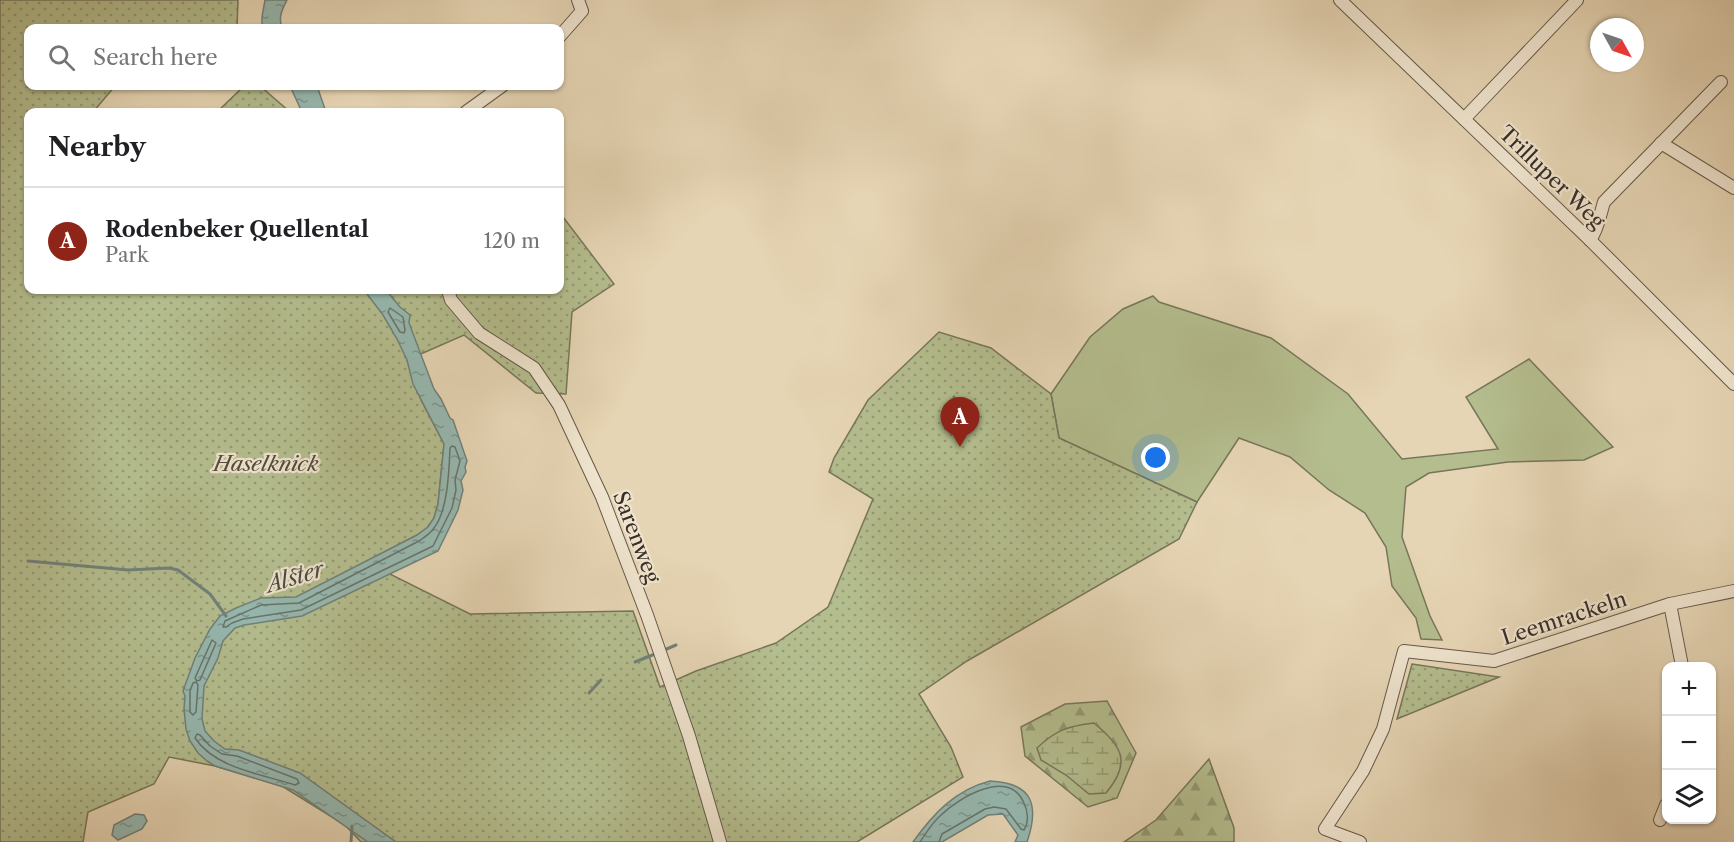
<!DOCTYPE html>
<meta charset="utf-8">
<style>
body{margin:0;font-family:"Libre Caslon Text",serif;background:#f2f2f2;color:#202124}
.controls{position:absolute;right:18px;bottom:18px;display:grid;overflow:hidden;border-radius:12px;box-shadow:0 2px 4px #0004}
.controls button{width:54px;height:54px;display:grid;place-items:center;padding:0;border:0;border-bottom:2px solid #e0e0e0;background:#fff;color:#202124;font:30px sans-serif}
.compass{position:absolute;left:1590px;top:18px;width:54px;height:54px;border-radius:50%;background:#fff;box-shadow:0 2px 4px #0004;rotate:130deg}
.you{position:absolute;left:1156px;top:458px;width:21px;height:21px;margin:-15px;border:4px solid #fff;border-radius:50%;background:#1a73e8;box-shadow:0 0 0 9px #1a73e833}
.badge{display:grid;place-items:center;width:39px;height:39px;border-radius:50%;background:#8f2418;color:#fff;font-size:20px;font-weight:700}
.pin{position:absolute;translate:-50% -50px;filter:drop-shadow(0 2px 3px #0008)}
.pin::after{content:'';position:absolute;top:32px;width:21px;height:18px;background:inherit;clip-path:polygon(0 0,100% 0,50% 100%)}
.list{margin:0;padding:0;list-style:none}
h2{display:flex;justify-content:space-between;align-items:center;height:78px;margin:0;padding:0 24px;font-size:26px}
h2 small{font-size:20px;font-weight:400;color:#757577}
.list li{display:grid;grid-template-columns:39px 1fr auto;gap:18px;align-items:center;box-sizing:border-box;height:108px;padding:0 24px;border-top:2px solid #e0e0e0}
.list b{display:block;font-size:22px;white-space:nowrap}
.list p{margin:0;font-size:20px;white-space:nowrap;color:#757577}
.list em{font-size:20px;font-style:normal;color:#757577}
.icon{flex:none;width:33px;height:33px;fill:none;stroke:currentColor;stroke-width:2;stroke-linecap:round;stroke-linejoin:round}
.map{position:relative;flex:none;width:1734px;height:842px;overflow:hidden}
.search{position:absolute;background:#fff;box-shadow:0 2px 4px #0004;left:24px;top:24px;width:540px;height:66px;display:flex;align-items:center;gap:15px;box-sizing:border-box;padding:0 21px;border-radius:12px;color:#757577;font-size:22px}
.panel{position:absolute;background:#fff;box-shadow:0 2px 4px #0004;left:24px;top:108px;width:540px;height:186px;border-radius:12px}
.map>svg:first-child{display:block}
.green{fill:#b4bd8e;stroke:#77765b;stroke-width:1.5}
.forest{fill:url(#forest-firs);stroke:#77765b;stroke-width:1.5}
.wetland{fill:url(#wetland-marsh);stroke:#77765b;stroke-width:1.5}
.park{fill:url(#park-dots);stroke:#77765b;stroke-width:1.5}
.water{fill:url(#water-ripples);stroke:#71817a;stroke-width:1.5}
.lines{fill:none;stroke-linecap:round;stroke-linejoin:round}
.shore{stroke:#68746c;stroke-width:1.5}
.stream{stroke:#71817a;stroke-width:3}
.minor-casing{stroke:#65584b;stroke-width:14}
.minor{stroke:#efe4ce;stroke-width:12}
.labels{text-anchor:middle;dominant-baseline:central;stroke-width:4.5;stroke-linejoin:round;paint-order:stroke}
.street-label{font-size:21px;fill:#3a2f28;stroke:#efe4ce}
.park-label{font-size:21px;font-style:italic;fill:#524b3c;stroke:#efe4ce}
.water-label{font-size:22px;font-style:italic;fill:#4c4a43;stroke:#efe4ce}
</style>
<div class="map">
<svg width="1734" height="842" viewBox="0 0 1734 842">
<defs>
<pattern id="forest-firs" width="22" height="20" patternUnits="userSpaceOnUse" patternTransform="scale(1.5)"><rect width="22" height="20" fill="#b4bd8e"/><path d="M5 1l3.5 6h-7zM16 11l3.5 6h-7z" fill="#939a74"/></pattern>
<pattern id="wetland-marsh" width="20" height="14" patternUnits="userSpaceOnUse" patternTransform="scale(1.5)"><rect width="20" height="14" fill="#b4bd8e"/><path d="M1 5h8M5 5V1M11 12h8M15 12V8" fill="none" stroke="#939a74"/></pattern>
<pattern id="park-dots" width="8" height="8" patternUnits="userSpaceOnUse" patternTransform="scale(1.5)"><rect width="8" height="8" fill="#b4bd8e"/><path d="M2 2h.1M6 6h.1" fill="none" stroke="#939a74" stroke-width="1.8" stroke-linecap="round"/></pattern>
<pattern id="water-ripples" width="26" height="14" patternUnits="userSpaceOnUse" patternTransform="scale(1.5)"><rect width="26" height="14" fill="#96b8b0"/><path d="M2 4q2-2 4 0t4 0M15 11q2-2 4 0t4 0" fill="none" stroke="#7b968f"/></pattern>
</defs>
<rect width="100%" height="100%" fill="#e6d5b4"/>
<filter id="stains"><feTurbulence type="fractalNoise" baseFrequency=".00333" numOctaves="4"/><feColorMatrix values="0 0 0 0 .2 0 0 0 0 .09 0 0 0 0 .02 0 0 0 .5 -.17"/></filter>
<radialGradient id="worn" r=".72"><stop offset=".6" stop-color="#630" stop-opacity="0"/><stop offset="1" stop-color="#630" stop-opacity=".3"/></radialGradient>
<!-- green -->
<polygon class="green" points="1153,296 1159,302 1271,338 1348,394 1402,459 1498,449 1466,397 1529,359 1613,447 1584,460 1508,462 1429,473 1406,487 1402,537 1430,616 1442,640 1421,639 1416,618 1392,586 1386,547 1365,513 1329,490 1290,457 1239,438 1197,502 1059,438 1051,394 1090,337 1123,309"/>
<!-- forest -->
<g class="forest">
<polygon points="1107,701 1136,753 1117,798 1088,807 1025,756 1021,727 1065,704"/>
<polygon points="1209,759 1234,828 1234,842 1124,842 1156,820"/>
</g>
<!-- wetland -->
<path class="wetland" d="M1094,723C1122,746 1132,762 1106,793L1089,794L1066,775L1041,760L1037,748C1056,730 1068,726 1094,723Z"/>
<!-- park -->
<g class="park">
<polygon points="0,0 238,0 237,28 28,28 28,86 115,86 93,112 28,112 28,290 560,290 560,213 614,284 572,312 566,394 536,393 464,335 407,360 421,400 444,444 438,504 434,518 428,527 417,535 325,584 390,574 470,614 633,611 660,687 696,671 776,643 828,607 873,499 829,472 834,458 868,400 939,332 991,348 1051,394 1059,438 1197,502 1179,539 967,661 919,694 951,747 963,777 857,842 361,842 345,825 282,786 215,766 169,757 154,784 88,812 83,842 0,842"/>
<polygon points="244,86 260,86 290,112 217,112"/>
<polygon points="1412,664 1499,677 1397,719"/>
</g>
<!-- water -->
<g class="water">
<path d="M265,0H287C282,10 278,17 282,28H262V17Z"/>
<polygon points="290,86 317,86 326,112 302,112"/>
<polygon points="364,290 386,290 400,307 410,315 409,323 434,389 441,399 450,418 453,420 467,461 465,467 466,472 461,481 463,490 458,510 438,551 302,616 244,625 235,628 223,641 218,658 204,686 202,719 205,731 214,741 225,749 239,750 300,773 396,842 368,842 293,790 215,766 207,761 198,753 190,741 186,729 184,709 185,696 183,691 195,658 210,629 220,616 236,608 261,598 296,597 417,535 428,527 434,518 438,504 444,444 413,384 407,360 397,339 383,315"/>
<path d="M990,781C1032,783 1040,804 1027,842H1015L1018,835L1003,814L988,815L942,842H913C933,814 955,790 990,781Z"/>
<polygon points="135,814 144,815 147,821 142,829 118,840 112,835 114,825"/>
</g>
<g class="lines">
<!-- shore -->
<g class="shore">
<polygon points="390,308 403,317 405,330 404,333 400,332 388,312"/>
<path d="M452,446L455,447L460,461L455,480L456,490L452,508L433,546L301,610L243,619L232,623L226,627H223L225,621L261,605L299,603L419,541C425,537 430,534 434,528C448,510 449,471 450,448Z"/>
<polygon points="212,640 216,643 200,680 197,681 195,678"/>
<polygon points="196,682 198,685 196,712 193,715 190,712 190,691 193,683"/>
<path d="M197,734L200,735L210,746L222,754L237,756L297,779L299,783L295,785C262,774 216,769 195,738Z"/>
<path d="M920,842C926,833 932,823 940,816C958,798 1009,767 1024,803C1028,811 1029,822 1024,830L1021,829L1006,809L994,807L985,809L942,834L939,842"/>
</g>
<!-- stream -->
<g class="stream">
<polyline points="953,416 954,397"/>
<polyline points="28,561 128,570 169,568 178,570 210,594 226,616"/>
<polyline points="662,651 676,645"/>
<polyline points="635,662 655,654"/>
<polyline points="589,693 601,680"/>
<polyline points="351,842 352,826"/>
</g>
<!-- minor casing -->
<g class="minor-casing">
<g id="minor">
<polyline points="1340,0 1590,240 1734,384"/>
<polyline points="560,36 582,11 578,0"/>
<polyline points="466,112 502,86"/>
<polyline points="1464,119 1577,0"/>
<polyline points="1661,143 1734,188"/>
<path d="M1590,240C1598,229 1600,215 1604,202L1721,82"/>
<polyline points="448,290 451,300 479,333 534,368 559,405 602,497 647,615 689,736 720,842"/>
<polyline points="1670,604 1682,666"/>
<polyline points="1660,820 1666,805"/>
<polyline points="1360,842 1325,829 1363,771 1383,729 1404,651 1494,661 1670,604 1734,591"/>
</g>
</g>
<!-- minor -->
<use href="#minor" class="minor"/>
</g>
<g class="labels">
<!-- street labels -->
<g class="street-label">
<text transform="translate(1552 177) rotate(44)">Trilluper Weg</text>
<text transform="translate(637 537) rotate(69)">Sarenweg</text>
<text transform="translate(1564 618) rotate(-18)">Leemrackeln</text>
</g>
<!-- park labels -->
<g class="park-label">
<text x="266" y="463">Haselknick</text>
</g>
<!-- water labels -->
<g class="water-label">
<text transform="translate(295 577) rotate(-17)">Alster</text>
</g>
</g>
<rect width="100%" height="100%" filter="url(#stains)"/>
<rect width="100%" height="100%" fill="url(#worn)"/>
</svg>
<div class="controls">
<button>+</button>
<button>−</button>
<button><svg class="icon" aria-label="layers" viewBox="0 0 24 24"><path d="M12 4l9 5-9 5-9-5zM3 14l9 5 9-5"/></svg></button>
</div>
<svg class="compass" viewBox="-18 -18 36 36"><path d="M0-13l5 13h-10z" fill="#e53935"/><path d="M0 13l5-13h-10z" fill="#757577"/></svg>
<div class="you"></div>
<div class="pin badge" style="left:960px;top:447px">A</div>
<div class="search"><svg class="icon" aria-label="search" viewBox="0 0 24 24"><circle cx="10" cy="10" r="6"/><path d="M15 15l6 6"/></svg>Search here</div>
<section class="panel">
<h2>Nearby<small></small></h2>
<ul class="list">
<li><span class="badge">A</span><div><b>Rodenbeker Quellental</b><p>Park</p></div><em>120 m</em></li>
</ul>
</section>
</div>
